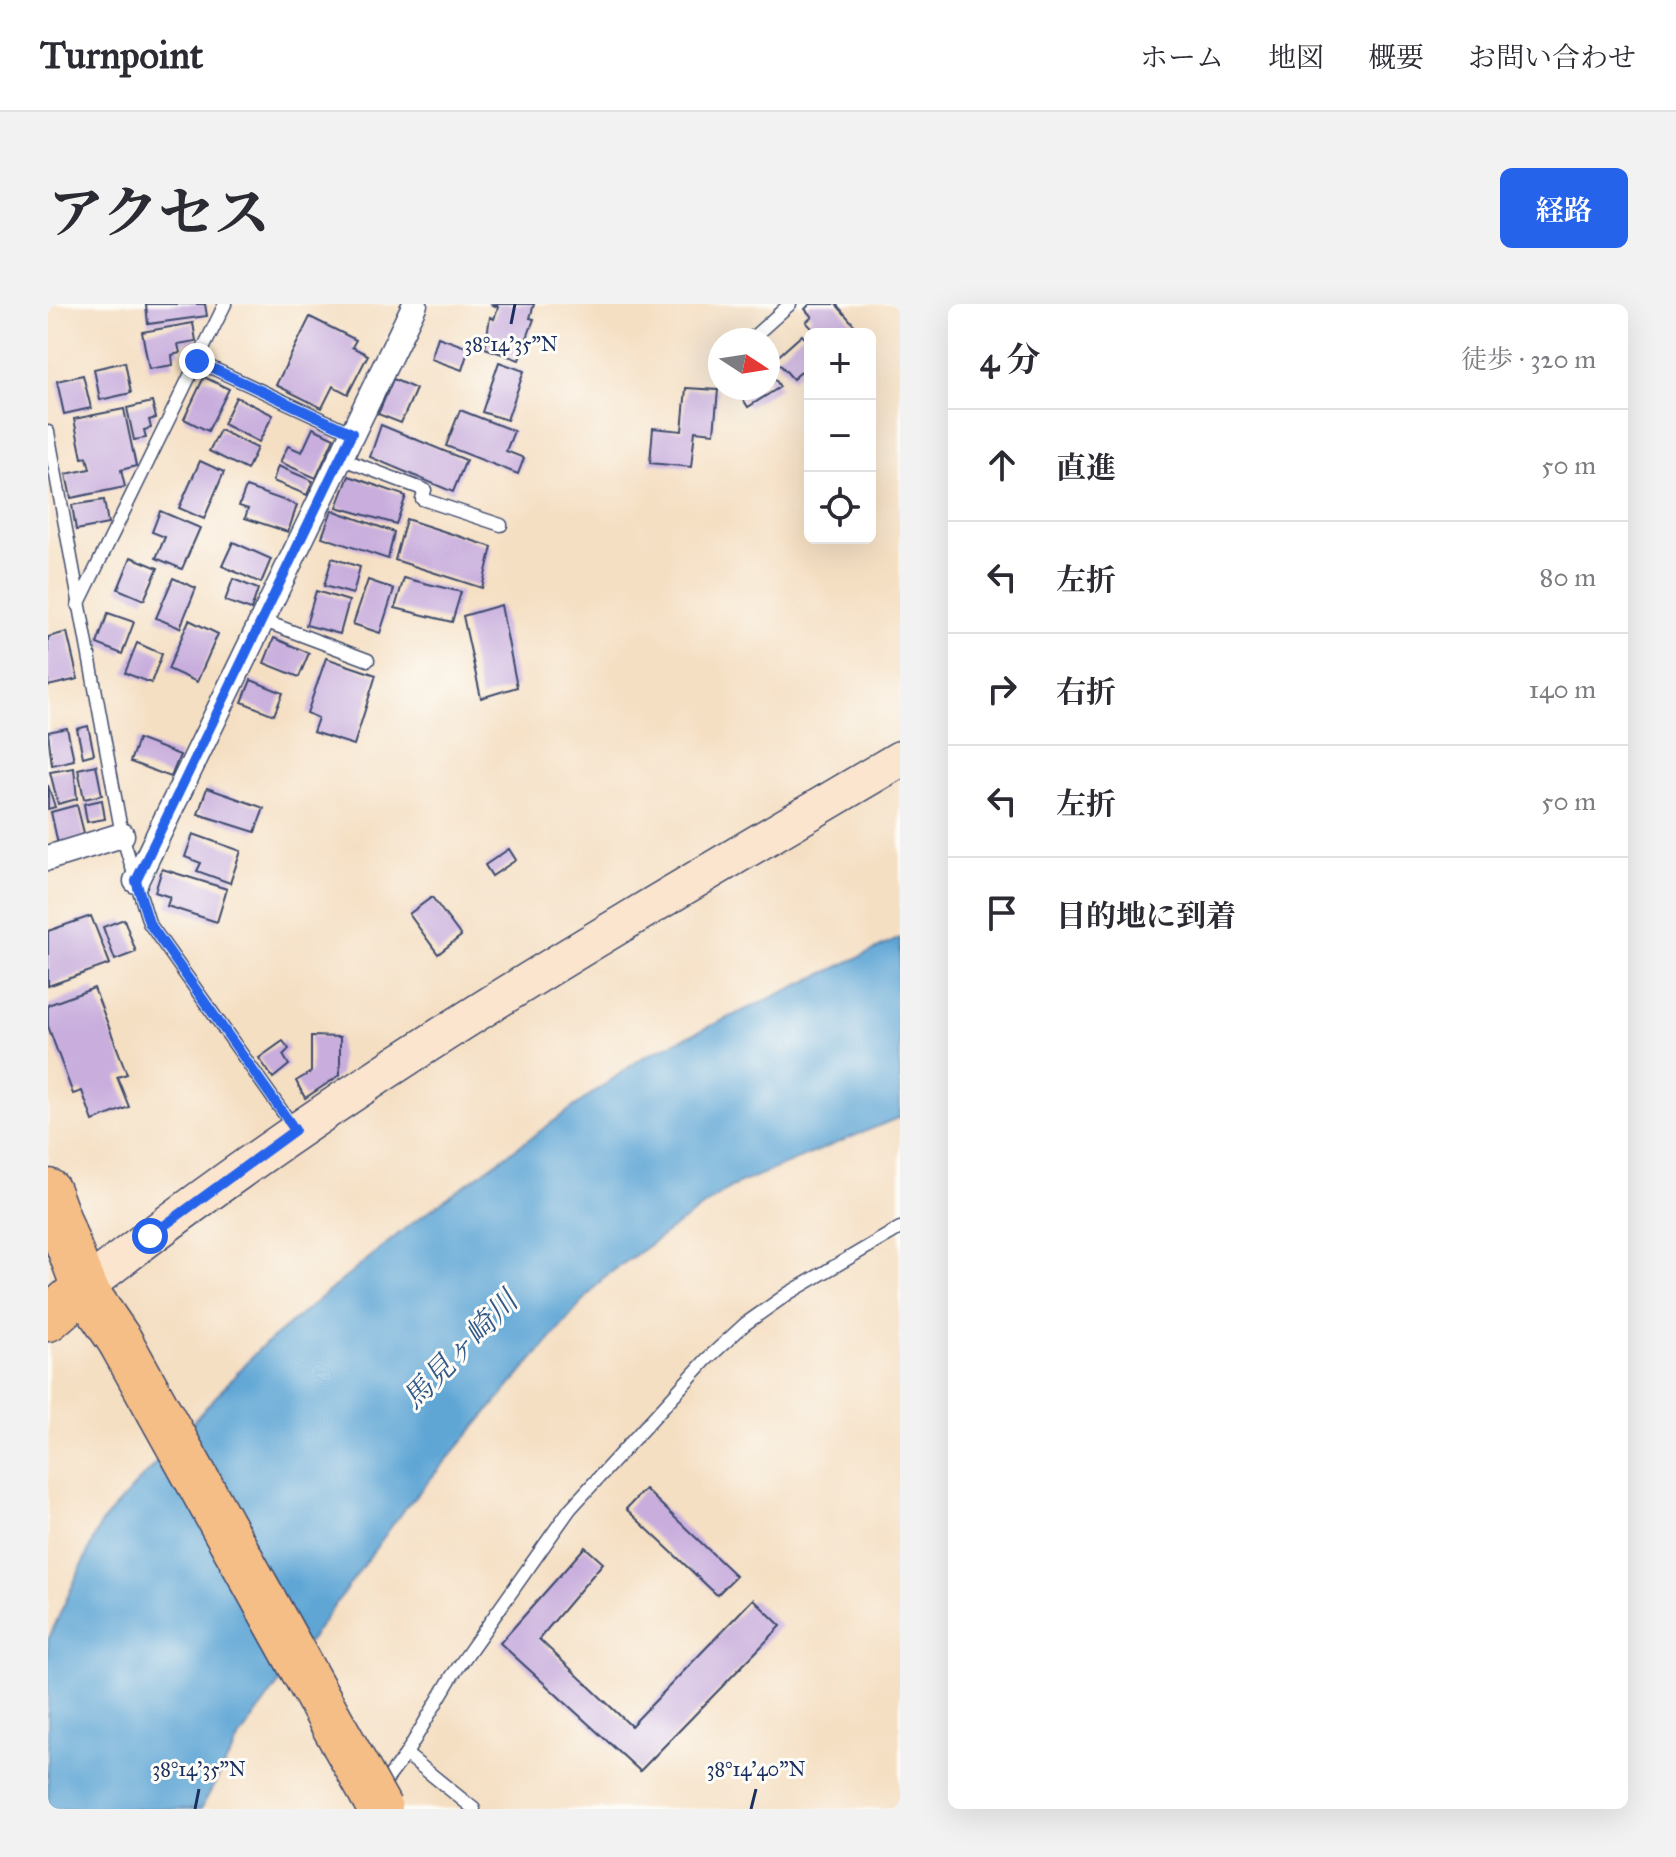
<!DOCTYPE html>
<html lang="ja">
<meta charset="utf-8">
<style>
body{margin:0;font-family:"IM FELL Great Primer","Noto Serif JP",serif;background:#f2f2f3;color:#2b2b33}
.controls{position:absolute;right:24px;top:24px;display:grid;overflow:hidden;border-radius:12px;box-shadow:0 8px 32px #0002}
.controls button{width:72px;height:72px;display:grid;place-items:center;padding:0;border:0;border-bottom:2px solid #e1e1e2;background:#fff;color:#2b2b33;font:40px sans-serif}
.compass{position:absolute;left:660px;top:24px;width:72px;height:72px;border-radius:50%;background:#fff;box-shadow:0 8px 32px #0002;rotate:102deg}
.stop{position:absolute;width:24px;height:24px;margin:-18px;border:6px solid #2563eb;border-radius:50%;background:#fff}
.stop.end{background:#2563eb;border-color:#fff;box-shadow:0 2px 8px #0008}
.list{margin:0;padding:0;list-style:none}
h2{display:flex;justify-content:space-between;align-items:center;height:104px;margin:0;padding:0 32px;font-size:34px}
h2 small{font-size:26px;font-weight:400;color:#7c7c81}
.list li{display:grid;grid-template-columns:52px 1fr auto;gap:24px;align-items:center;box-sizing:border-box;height:112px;padding:0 32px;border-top:2px solid #e1e1e2}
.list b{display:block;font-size:30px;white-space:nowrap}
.list em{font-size:26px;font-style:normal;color:#7c7c81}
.icon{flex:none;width:44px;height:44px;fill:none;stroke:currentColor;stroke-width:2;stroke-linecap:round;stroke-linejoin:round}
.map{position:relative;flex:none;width:852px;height:1505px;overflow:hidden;border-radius:12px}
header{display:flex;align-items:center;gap:48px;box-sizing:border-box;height:112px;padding:0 40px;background:#fff;border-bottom:2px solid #e1e1e2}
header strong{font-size:38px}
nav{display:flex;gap:44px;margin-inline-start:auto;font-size:28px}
.intro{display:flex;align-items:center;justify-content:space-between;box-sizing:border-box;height:192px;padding:0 48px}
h1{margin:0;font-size:56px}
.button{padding:20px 36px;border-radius:12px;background:#2563eb;color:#fff;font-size:28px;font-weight:700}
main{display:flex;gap:48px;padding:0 48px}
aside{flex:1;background:#fff;border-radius:12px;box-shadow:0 8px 32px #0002}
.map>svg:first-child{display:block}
.water{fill:#5ea6d5;stroke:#3c6a9a;stroke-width:2}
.building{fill:#c8addd}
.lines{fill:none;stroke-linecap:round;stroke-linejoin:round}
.lane-casing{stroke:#3c496d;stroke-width:15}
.street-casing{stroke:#3c496d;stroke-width:27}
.secondary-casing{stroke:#3c496d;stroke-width:39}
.highway-casing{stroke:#3c496d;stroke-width:47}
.lane{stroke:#fff;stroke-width:12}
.street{stroke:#fff;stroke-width:24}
.secondary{stroke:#fbe5cf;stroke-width:36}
.highway{stroke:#f6be87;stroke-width:44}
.highway-bridge-casing{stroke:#3c496d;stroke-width:47;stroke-linecap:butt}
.highway-bridge{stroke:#f6be87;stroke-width:44}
.route{stroke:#2563eb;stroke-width:10}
.ticks{fill:none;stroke:#1b2f5e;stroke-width:3}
.labels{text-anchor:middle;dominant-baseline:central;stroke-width:6;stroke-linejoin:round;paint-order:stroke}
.water-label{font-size:30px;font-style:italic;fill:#325988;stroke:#fdfcf7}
.ticks-label{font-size:20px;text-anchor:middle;fill:#1b2f5e;stroke:#fdfcf7;stroke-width:6;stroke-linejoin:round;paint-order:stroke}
</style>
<header>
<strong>Turnpoint</strong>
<nav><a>ホーム</a><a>地図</a><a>概要</a><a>お問い合わせ</a></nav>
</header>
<div class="intro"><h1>アクセス</h1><a class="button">経路</a></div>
<main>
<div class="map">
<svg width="852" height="1505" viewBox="0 0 852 1505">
<rect width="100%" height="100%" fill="#fdfcf7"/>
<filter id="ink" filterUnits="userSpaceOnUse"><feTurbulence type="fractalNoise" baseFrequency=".0125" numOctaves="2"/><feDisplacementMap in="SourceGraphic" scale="16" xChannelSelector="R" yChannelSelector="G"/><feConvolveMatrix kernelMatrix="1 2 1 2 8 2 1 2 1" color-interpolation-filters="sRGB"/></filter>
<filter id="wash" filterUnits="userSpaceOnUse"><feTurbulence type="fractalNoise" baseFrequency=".006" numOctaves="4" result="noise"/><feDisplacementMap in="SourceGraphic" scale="32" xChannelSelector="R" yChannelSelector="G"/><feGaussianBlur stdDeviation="1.8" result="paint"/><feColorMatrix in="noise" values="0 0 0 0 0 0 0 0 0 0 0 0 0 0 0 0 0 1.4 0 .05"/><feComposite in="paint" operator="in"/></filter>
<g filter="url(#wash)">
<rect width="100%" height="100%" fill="#f5dfc3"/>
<!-- water -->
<polygon class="water" points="852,634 852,813 683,883 555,974 353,1209 190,1436 153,1505 0,1505 0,1336 53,1219 211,1045 360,922 595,753"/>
<g id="blocks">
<!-- building -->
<g class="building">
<polygon points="98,0 157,0 159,12 100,20"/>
<polygon points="442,0 486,0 482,14 486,15 471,56 437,44 442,13 446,15 450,3"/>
<polygon points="762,0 788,0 808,23 800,30 769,30 758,18 764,13 757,5"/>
<polygon points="262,13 308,36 304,43 320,51 300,90 285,82 274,104 228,81"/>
<polygon points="145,19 148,37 130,40 132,49 124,51 125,61 101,65 94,28"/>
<polygon points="754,31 762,40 762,60 745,75 727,55"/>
<polygon points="390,33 421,44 414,66 383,55"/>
<polygon points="77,58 83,89 52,96 46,65"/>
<polygon points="451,58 476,67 459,116 434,108"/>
<polygon points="720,64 732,83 700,103 688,84 720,84"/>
<polygon points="35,71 43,104 16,110 9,77"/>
<polygon points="156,73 181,85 160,127 136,115"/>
<polygon points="345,75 368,85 353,119 330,110"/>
<polygon points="638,84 670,86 666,129 647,127 643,163 602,159 605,124 634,127"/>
<polygon points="188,93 225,111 211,138 175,120"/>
<polygon points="104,98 108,114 101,116 103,124 96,126 98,134 86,136 79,104"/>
<polygon points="76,105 88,162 73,166 77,183 23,194 18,170 42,165 39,153 34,154 26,115"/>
<polygon points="412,106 466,127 458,147 476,154 470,170 398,142"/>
<polygon points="333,121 418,156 405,188 322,153"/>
<polygon points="265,124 286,134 268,174 232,158 240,142 254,148"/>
<polygon points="172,126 209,144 199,166 161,147"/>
<polygon points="152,157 176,168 156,215 131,204"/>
<polygon points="230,162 265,177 259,191 225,177"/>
<polygon points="301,172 358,192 348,220 289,203"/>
<polygon points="198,183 249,201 240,228 197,214 200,205 191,202"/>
<polygon points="56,196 60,220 28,226 24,201"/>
<polygon points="284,206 346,228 340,255 274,233"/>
<polygon points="112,207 152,224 134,265 108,254 117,233 104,228"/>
<polygon points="358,215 444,243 434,284 347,256"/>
<polygon points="185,238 223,255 213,279 174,262"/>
<polygon points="83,253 110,264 96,296 70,285"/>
<polygon points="284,254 312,263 305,290 276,282"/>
<polygon points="125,274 148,284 132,324 108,314"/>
<polygon points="356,274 413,288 404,318 347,304"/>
<polygon points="185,275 210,285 203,306 177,297"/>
<polygon points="320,276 346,285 332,329 305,320"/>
<polygon points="268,287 301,297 292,330 258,321"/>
<polygon points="453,301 469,383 433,394 415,312"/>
<polygon points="60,309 86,318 74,350 49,340"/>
<polygon points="141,316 170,330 149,378 120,365"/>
<polygon points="19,328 30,375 0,382 0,333"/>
<polygon points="226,334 261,349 251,373 216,359"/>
<polygon points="89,339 114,350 103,379 77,369"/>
<polygon points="278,354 328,371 306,441 265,428 270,414 259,409"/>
<polygon points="203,376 235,389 226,411 194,398"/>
<polygon points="40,422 46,450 35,453 29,425"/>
<polygon points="19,424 26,456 4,461 0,428"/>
<polygon points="90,435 132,451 123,473 82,458"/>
<polygon points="48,461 54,491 36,495 30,465"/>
<polygon points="26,464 29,495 10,500 2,468"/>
<polygon points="0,481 7,503 0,505"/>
<polygon points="159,484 216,504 207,528 150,510"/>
<polygon points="54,496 57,515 39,518 36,500"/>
<polygon points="29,501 37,533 10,540 3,508"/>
<polygon points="145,530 193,547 182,579 149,567 153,559 137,553"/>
<polygon points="461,545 468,556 444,572 437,561"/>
<polygon points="114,565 179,585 169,618 119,602 122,593 107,588"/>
<polygon points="384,593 413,632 390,650 361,610"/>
<polygon points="43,612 62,660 0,682 0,627"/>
<polygon points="76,615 88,648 67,656 55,623"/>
<polygon points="46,684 79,770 69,773 81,803 45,817 34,787 25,790 0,722 0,701"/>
<polygon points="263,732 292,733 292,771 257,794 248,777 263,768"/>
<polygon points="235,737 241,745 235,751 241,761 225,774 211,754"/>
<polygon points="597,1185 688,1272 669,1291 578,1205"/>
<polygon points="537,1243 555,1259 491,1335 583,1422 705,1295 733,1322 592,1467 452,1339"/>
</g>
</g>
</g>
<g filter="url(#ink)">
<use href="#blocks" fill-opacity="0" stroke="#3c496d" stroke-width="2"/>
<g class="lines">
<!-- lane casing -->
<g class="lane-casing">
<g id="lane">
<polyline points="702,36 742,0"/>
<polyline points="149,57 304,129"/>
<polyline points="0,128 74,531 101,619 246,824"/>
<polyline points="292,154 377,186 374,195 453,221"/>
<polyline points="30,301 177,0"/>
<polyline points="216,317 320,356"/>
<polyline points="358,1450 426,1505"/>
<polyline points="331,1486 358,1450 404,1372 522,1205 658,1056 697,1020 741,989 852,924"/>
</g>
</g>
<!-- street casing -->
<g class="street-casing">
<g id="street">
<polyline points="0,554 74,531"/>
<polyline points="88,577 367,0"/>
</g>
</g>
<!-- secondary casing -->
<g class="secondary-casing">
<path id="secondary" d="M36,984C290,781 573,620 852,455"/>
</g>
<!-- highway casing -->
<g class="highway-casing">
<g id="highway">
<polyline points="0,887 36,984 72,1037"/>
<polyline points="0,1015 36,984"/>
</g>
</g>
<!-- lane -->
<use href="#lane" class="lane"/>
<!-- street -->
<use href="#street" class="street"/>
<!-- secondary -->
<use href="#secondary" class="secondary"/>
<!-- highway -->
<use href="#highway" class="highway"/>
<!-- highway-bridge casing -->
<g class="highway-bridge-casing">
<polyline id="highway-bridge" points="72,1037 332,1505"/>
</g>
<!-- highway-bridge -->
<use href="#highway-bridge" class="highway-bridge"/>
</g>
</g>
<g class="lines" filter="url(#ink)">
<!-- route -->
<polyline class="route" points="102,932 247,826 101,619 88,577 304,129 149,57"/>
</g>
<!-- ticks -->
<path class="ticks" d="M463,20L467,0M147,1505L151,1485M703,1505L708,1485"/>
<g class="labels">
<!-- water labels -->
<g class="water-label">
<text transform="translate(412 1046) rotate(-46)">馬見ヶ崎川</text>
</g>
</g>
<g class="ticks-label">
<text x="463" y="47">38°14'35"N</text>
<text x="151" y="1472">38°14'35"N</text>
<text x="708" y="1472">38°14'40"N</text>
</g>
</svg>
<div class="controls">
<button>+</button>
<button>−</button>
<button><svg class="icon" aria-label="locate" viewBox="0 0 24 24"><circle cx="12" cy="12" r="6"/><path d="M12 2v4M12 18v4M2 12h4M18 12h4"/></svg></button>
</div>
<svg class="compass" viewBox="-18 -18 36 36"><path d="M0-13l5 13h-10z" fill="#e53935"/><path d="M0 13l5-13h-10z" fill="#7c7c81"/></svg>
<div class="stop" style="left:102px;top:932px"></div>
<div class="stop end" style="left:149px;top:57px"></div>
</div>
<aside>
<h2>4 分<small>徒歩 · 320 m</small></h2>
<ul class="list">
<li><svg class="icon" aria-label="ahead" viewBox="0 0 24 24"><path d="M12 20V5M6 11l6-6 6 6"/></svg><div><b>直進</b></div><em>50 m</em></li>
<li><svg class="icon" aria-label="left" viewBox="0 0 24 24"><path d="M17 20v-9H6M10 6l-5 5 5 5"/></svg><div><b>左折</b></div><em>80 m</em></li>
<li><svg class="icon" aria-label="right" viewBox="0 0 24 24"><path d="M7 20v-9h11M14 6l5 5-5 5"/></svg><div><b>右折</b></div><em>140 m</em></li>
<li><svg class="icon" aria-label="left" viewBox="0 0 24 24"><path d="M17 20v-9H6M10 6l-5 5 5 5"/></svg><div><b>左折</b></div><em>50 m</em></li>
<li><svg class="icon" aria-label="arrive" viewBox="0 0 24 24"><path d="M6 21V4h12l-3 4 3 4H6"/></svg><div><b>目的地に到着</b></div></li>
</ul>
</aside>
</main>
